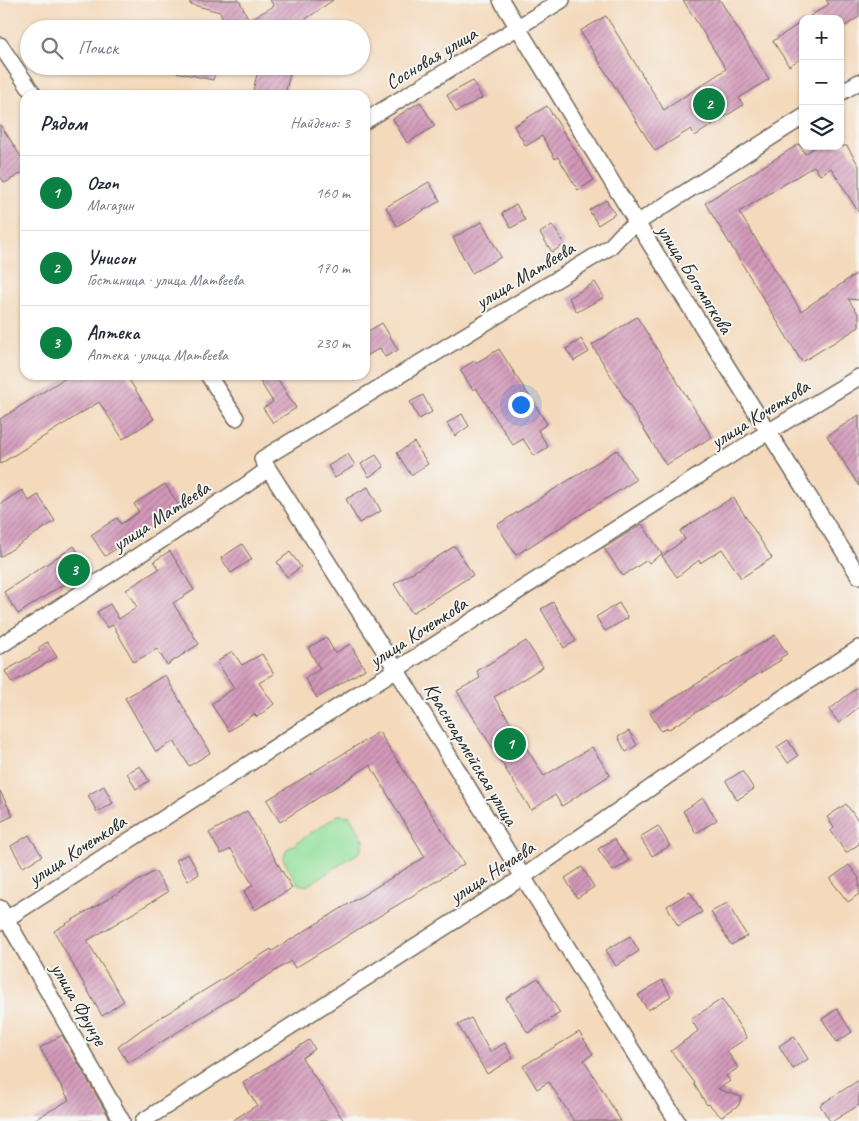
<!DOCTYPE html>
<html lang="ru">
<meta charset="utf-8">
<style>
body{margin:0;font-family:Caveat,sans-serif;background:#f6f6f7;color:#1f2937}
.controls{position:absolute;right:15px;top:15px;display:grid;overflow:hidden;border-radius:10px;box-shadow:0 1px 4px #0004}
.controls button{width:45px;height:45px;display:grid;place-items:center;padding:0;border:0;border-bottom:1px solid #e0e1e3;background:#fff;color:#1f2937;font:25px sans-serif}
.you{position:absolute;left:520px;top:404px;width:18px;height:18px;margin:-12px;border:4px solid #fff;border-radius:50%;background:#1a73e8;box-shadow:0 0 0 8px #1a73e833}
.badge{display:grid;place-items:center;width:32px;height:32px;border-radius:50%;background:#0b8043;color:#fff;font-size:16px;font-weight:700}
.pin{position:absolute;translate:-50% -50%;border:2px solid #fff;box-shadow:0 1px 5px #0006}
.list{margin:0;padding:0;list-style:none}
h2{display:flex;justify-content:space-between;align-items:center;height:65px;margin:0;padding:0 20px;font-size:21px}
h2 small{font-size:16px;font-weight:400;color:#747a83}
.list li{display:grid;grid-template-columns:32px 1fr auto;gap:15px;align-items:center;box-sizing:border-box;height:75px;padding:0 20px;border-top:1px solid #e0e1e3}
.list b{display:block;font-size:19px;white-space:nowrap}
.list p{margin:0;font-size:16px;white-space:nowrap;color:#747a83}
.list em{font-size:16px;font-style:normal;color:#747a83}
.icon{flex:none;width:28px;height:28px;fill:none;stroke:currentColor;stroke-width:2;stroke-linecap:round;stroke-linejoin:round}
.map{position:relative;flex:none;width:859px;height:1121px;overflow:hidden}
.search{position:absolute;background:#fff;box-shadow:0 1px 4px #0004;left:20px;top:20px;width:350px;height:55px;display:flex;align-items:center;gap:12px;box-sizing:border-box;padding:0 18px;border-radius:28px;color:#747a83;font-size:19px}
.panel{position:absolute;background:#fff;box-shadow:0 1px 4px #0004;left:20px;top:90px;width:350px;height:290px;border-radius:15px}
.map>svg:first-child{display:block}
.green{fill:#94e09c;stroke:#608664}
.building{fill:url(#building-hatch)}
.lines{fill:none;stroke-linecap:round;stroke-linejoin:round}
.minor-casing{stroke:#71685d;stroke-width:18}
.minor{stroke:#fff;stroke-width:15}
.labels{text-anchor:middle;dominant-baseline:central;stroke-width:4;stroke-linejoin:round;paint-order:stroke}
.street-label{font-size:20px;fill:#2b2b2b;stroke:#f6f6f2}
</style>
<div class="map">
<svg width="859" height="1121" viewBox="0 0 859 1121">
<defs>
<pattern id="building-hatch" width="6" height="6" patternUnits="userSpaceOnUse" patternTransform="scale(1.25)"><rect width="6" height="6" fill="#d399ba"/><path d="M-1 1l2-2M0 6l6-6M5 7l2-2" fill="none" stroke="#ab7d97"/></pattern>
</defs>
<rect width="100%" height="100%" fill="#f6f6f2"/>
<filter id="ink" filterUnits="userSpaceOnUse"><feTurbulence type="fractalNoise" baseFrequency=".02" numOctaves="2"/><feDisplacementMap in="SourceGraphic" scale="10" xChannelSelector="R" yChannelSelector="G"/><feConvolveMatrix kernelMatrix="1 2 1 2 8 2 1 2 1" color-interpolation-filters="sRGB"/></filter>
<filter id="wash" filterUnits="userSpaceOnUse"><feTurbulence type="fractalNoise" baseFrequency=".0096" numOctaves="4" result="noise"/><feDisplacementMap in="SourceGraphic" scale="20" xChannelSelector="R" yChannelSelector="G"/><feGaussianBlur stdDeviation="1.12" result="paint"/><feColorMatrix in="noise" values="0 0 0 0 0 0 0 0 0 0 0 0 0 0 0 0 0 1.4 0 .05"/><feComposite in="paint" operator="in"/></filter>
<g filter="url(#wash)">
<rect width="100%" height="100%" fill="#f4d9bb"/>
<!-- green -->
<polygon class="green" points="338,815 350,816 364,840 361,851 307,886 298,884 283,859 287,849"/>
<g id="blocks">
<!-- building -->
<g class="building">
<polygon points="190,0 239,0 249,20 274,6 270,0 333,0 292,29 227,29 220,12 190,4"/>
<polygon points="683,0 720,0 769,79 739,98 743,105 695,136 691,129 655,151 580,31 606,16 664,110 726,69"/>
<polygon points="826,0 859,0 859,17 843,27 840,19 806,19 829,4"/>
<polygon points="803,21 803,57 789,66 773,41"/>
<polygon points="172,66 217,66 213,80 171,71"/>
<polygon points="259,66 281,66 291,69 285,95 252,95"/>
<polygon points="473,81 482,98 456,112 447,95"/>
<polygon points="420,102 435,126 407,143 393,119"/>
<polygon points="547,106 594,180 578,190 558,157 555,159 542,136 526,146 514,126"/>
<polygon points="0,124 25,163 25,171 5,183 0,177"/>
<polygon points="799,144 805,154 817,146 847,146 859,166 859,213 831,168 820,175 814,166 739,212 801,311 859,272 859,300 848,299 859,315 859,327 802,362 705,203"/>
<polygon points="429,182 440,201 397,226 386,207"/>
<polygon points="606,200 615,214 598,225 589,210"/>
<polygon points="516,204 525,220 511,228 502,213"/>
<polygon points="482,222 501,257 472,273 453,238"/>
<polygon points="552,225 565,244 552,252 540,233"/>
<polygon points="595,282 604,297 577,312 569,298"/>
<polygon points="637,317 712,437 666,465 592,345"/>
<polygon points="382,323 398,350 385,357 380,348 365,357 365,333"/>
<polygon points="581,339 589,352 574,361 566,349"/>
<polygon points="499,349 547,424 538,430 548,447 534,456 523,439 513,445 476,388 473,390 460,370 474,361 476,363"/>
<polygon points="70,375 126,375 154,419 123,439 99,402 0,464 0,419"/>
<polygon points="256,375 275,375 296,408 273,423 263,408 273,402"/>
<polygon points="423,395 432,412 419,419 410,402"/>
<polygon points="462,414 469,426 455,436 447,423"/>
<polygon points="859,415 859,486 827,436"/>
<polygon points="414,442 428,464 411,475 397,453"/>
<polygon points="617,450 636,480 516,555 497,525"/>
<polygon points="348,454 355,465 335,478 328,466"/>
<polygon points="376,455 384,467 369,477 361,464"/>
<polygon points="165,484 180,507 105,556 91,535 117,518 121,524 139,512 134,504"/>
<polygon points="368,487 381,511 359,523 346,499"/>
<polygon points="22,490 29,501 38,495 55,521 0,557 0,504"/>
<polygon points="733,497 772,558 741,578 722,549 700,563 699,560 677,577 662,556 685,539 680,531"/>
<polygon points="642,524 662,554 649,563 647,560 623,576 604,548"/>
<polygon points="242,544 252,559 231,573 221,558"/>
<polygon points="74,546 88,568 18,614 4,592"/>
<polygon points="455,546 473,575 412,613 394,584"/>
<polygon points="170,551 194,590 173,603 199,644 167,665 157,649 134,662 113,625 107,628 97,612 110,604 119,619 137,607 126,590 159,569 154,561"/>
<polygon points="290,552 301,567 287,577 277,562"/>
<polygon points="553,602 576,641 564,648 541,609"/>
<polygon points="619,603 628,618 605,631 596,617"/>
<polygon points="775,635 787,654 780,658 781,660 669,729 668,728 661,731 650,713"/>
<polygon points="326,637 335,653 350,644 365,669 317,698 305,678 320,669 308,648"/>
<polygon points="526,641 543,667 494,697 544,776 592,747 610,775 562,806 555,795 531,810 457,691 480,678 477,671"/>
<polygon points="47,642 57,657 12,683 5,671 40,651 38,648"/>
<polygon points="232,651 242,665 262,654 274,674 259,683 274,704 257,717 254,714 229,731 211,704 234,688 217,662"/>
<polygon points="165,675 210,753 189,766 174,741 156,752 125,698"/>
<polygon points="859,686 859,707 839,723 829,710"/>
<polygon points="629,731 637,745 626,752 618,737"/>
<polygon points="379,732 464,864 295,968 291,961 128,1063 118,1047 142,1029 271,949 272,951 425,857 370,765 280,822 267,800"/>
<polygon points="788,740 798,756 788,763 777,747"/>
<polygon points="140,766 149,781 136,789 127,773"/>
<polygon points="742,771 754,789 737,800 726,781"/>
<polygon points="104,786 113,803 97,812 88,795"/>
<polygon points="0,791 13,816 0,822"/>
<polygon points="703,798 717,820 696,833 683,811"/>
<polygon points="846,804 859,822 859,844 846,853 831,831 834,828 827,817"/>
<polygon points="247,811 292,888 255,910 244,891 253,885 231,849 221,854 209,833"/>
<polygon points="658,826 670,846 652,856 640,837"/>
<polygon points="29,835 42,856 23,867 11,846"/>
<polygon points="614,839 629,861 613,871 598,849"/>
<polygon points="188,854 199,874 188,881 176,860"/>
<polygon points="849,865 859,878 859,894 848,902 830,879"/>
<polygon points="582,867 594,887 577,898 565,878"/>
<polygon points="155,871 168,892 87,941 124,1001 102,1016 54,931"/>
<polygon points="690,892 702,912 678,926 667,906"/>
<polygon points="727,903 747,936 731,945 711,912"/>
<polygon points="630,936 639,951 616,966 606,950"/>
<polygon points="538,978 560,1013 528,1033 506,998"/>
<polygon points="662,980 671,996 648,1010 638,995"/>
<polygon points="722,999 747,1038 727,1051 738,1068 726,1076 730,1081 718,1089 741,1097 739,1105 721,1117 709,1104 707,1105 694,1084 695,1083 671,1051 698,1031 691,1019"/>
<polygon points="837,1009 852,1032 837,1042 822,1019"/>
<polygon points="471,1018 490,1052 505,1043 513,1058 487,1074 458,1025"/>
<polygon points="579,1032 593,1054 584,1060 621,1121 574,1121 549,1082 537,1089 523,1066"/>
<polygon points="62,1035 110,1119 107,1121 32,1121 69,1100 40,1048"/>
<polygon points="794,1036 808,1059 793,1069 779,1046"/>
<polygon points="309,1040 315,1049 302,1058 344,1121 232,1121 257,1105 243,1083"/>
<polygon points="859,1080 859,1105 833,1121 830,1121 820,1105"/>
</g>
</g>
</g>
<g filter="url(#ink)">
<use href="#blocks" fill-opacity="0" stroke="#71685d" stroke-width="1"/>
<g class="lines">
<!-- minor casing -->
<g class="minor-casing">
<g id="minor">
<polyline points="501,0 637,223 859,576"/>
<polyline points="0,45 34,95"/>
<polyline points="840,93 859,82"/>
<polyline points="365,121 562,0"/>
<polyline points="208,375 236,418"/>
<polyline points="0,646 246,485 268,469"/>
<polyline points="0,908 122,1121"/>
<polyline points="0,923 750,443 859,377"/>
<polyline points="143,1121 523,877 729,733 859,648"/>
<polyline points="677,1121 523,877 396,669 262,459 610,247 621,235 637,223 803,117"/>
</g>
</g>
<!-- minor -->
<use href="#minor" class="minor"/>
</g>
</g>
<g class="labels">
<!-- street labels -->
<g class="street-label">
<text transform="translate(431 58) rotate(-31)">Сосновая улица</text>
<text transform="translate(525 275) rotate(-31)">улица Матвеева</text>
<text transform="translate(695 279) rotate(58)">улица Богомягкова</text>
<text transform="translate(760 414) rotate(-32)">улица Кочеткова</text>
<text transform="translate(161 516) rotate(-33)">улица Матвеева</text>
<text transform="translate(418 632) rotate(-33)">улица Кочеткова</text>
<text transform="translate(471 754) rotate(59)">Красноармейская улица</text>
<text transform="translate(77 850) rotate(-33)">улица Кочеткова</text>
<text transform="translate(492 872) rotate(-33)">улица Нечаева</text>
<text transform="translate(79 1004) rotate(60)">улица Фрунзе</text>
</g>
</g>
</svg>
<div class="controls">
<button>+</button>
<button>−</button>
<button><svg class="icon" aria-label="layers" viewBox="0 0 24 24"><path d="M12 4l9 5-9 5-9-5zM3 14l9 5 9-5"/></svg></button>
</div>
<div class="you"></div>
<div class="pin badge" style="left:510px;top:744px">1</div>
<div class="pin badge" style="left:709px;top:104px">2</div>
<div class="pin badge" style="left:74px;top:570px">3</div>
<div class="search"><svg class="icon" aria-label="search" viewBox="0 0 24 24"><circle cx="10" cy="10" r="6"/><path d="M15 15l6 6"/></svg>Поиск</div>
<section class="panel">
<h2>Рядом<small>Найдено: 3</small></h2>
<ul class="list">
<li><span class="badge">1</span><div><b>Ozon</b><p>Магазин</p></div><em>160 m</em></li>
<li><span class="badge">2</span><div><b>Унисон</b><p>Гостиница · улица Матвеева</p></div><em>170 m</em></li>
<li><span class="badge">3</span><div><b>Аптека</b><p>Аптека · улица Матвеева</p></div><em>230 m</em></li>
</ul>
</section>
</div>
